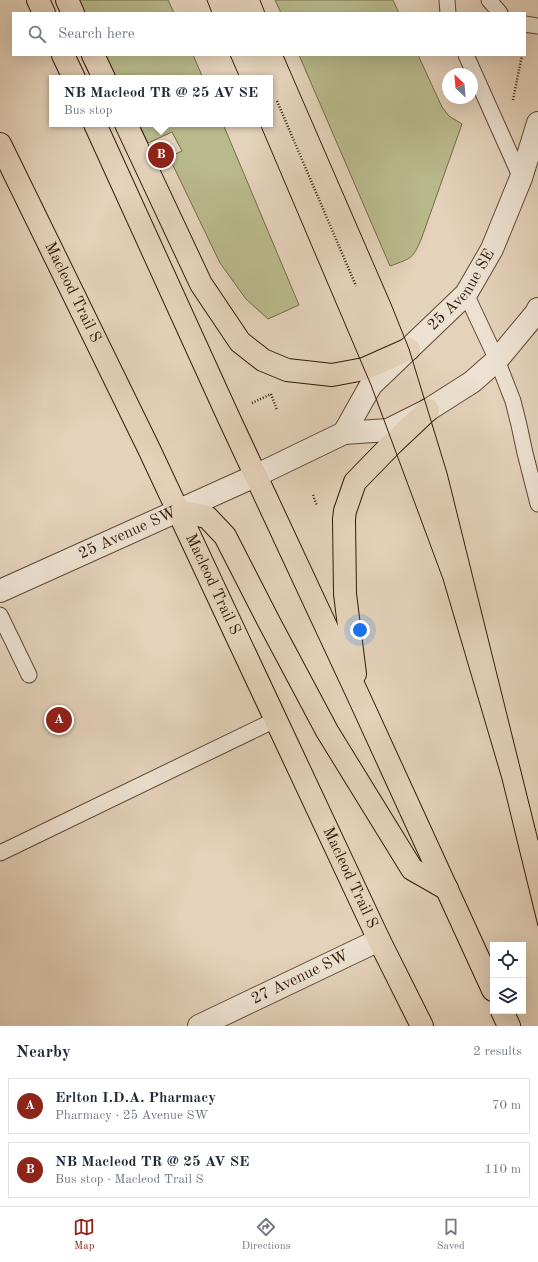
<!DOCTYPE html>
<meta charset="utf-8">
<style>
body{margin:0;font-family:"Old Standard TT",serif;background:#f6f6f7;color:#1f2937}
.controls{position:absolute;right:12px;bottom:12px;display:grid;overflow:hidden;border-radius:0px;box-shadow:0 4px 16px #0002}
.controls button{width:36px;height:36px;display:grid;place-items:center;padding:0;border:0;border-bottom:1px solid #e0e1e3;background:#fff;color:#1f2937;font:20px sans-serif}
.compass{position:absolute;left:442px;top:68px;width:36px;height:36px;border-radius:50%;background:#fff;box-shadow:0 4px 16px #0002;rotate:334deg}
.you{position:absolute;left:360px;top:630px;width:14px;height:14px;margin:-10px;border:3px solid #fff;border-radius:50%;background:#1a73e8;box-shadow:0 0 0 6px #1a73e833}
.badge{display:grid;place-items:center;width:26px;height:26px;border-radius:50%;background:#8f2418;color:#fff;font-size:13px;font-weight:700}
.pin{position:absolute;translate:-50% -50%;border:2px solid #fff;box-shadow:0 1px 4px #0006}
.popup{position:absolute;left:49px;top:75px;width:224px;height:52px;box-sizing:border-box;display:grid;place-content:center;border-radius:0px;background:#fff;filter:drop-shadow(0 1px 3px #0005);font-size:13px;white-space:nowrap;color:#747a83}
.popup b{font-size:15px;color:#1f2937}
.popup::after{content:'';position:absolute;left:50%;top:100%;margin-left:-8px;border:8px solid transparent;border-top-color:#fff}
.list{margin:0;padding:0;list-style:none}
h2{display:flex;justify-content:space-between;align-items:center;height:52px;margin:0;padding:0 16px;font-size:17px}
h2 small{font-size:13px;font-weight:400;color:#747a83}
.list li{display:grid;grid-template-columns:26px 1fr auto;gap:12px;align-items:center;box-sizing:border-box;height:56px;margin:0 8px 8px;padding:0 8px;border:1px solid #e0e1e3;border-radius:0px}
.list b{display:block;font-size:15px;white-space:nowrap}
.list p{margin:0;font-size:13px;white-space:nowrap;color:#747a83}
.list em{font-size:13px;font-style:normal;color:#747a83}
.icon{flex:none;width:22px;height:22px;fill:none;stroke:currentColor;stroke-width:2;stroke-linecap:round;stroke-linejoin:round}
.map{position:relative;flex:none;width:538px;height:1026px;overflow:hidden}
.search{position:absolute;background:#fff;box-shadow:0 4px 16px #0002;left:12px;right:12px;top:12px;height:44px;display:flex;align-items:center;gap:10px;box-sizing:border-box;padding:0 14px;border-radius:0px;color:#747a83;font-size:15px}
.sheet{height:180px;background:#fff}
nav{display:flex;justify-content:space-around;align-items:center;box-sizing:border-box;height:56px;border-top:1px solid #e0e1e3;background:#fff;font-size:11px;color:#747a83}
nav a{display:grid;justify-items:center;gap:2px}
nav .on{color:#8f2418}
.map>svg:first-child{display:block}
.green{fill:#b9ba8c;stroke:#766a4b}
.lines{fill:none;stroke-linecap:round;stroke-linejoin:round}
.service-casing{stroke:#604836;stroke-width:17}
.minor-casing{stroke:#604836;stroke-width:24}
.tertiary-casing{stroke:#604836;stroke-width:24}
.primary-casing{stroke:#341a0a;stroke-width:24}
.path{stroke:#341a0a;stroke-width:2.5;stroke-dasharray:1 2;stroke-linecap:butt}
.service{stroke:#ede2d2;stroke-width:15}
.minor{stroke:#ede2d2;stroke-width:22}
.tertiary{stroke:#ede2d2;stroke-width:22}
.primary{stroke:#e4d2ba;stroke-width:22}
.tram{stroke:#341a0a;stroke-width:1}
.labels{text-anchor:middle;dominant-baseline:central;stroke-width:3.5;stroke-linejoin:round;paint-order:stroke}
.street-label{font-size:16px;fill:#341a0a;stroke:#ede2d2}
</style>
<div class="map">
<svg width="538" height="1026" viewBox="0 0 538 1026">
<rect width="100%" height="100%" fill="#e4d2ba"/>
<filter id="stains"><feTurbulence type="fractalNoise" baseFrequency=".005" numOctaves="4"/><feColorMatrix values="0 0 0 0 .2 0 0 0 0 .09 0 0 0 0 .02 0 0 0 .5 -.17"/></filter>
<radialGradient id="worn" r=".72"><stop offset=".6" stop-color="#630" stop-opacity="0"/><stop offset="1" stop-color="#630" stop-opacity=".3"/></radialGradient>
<!-- green -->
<g class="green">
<polygon points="79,0 168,0 174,13 85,13"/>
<polygon points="275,0 393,0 399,13 281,13"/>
<polygon points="105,55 193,55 203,78 116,78"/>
<path d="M299,55H418L442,107L449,116L462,124L422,237C413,259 412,258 390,266Z"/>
<polygon points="139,124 223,124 299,305 268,319 246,299 220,263 169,157 182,151 172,132 148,143"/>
</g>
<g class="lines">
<!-- service casing -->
<g class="service-casing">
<g id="service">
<polyline points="447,0 448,13"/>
<polyline points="489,0 500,13"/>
<polyline points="525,24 538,26"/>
<polyline points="466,55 521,178"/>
<polyline points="466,294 497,360 513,401 519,425 525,453 538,504"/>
<polyline points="0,615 29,675"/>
<polyline points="0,853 275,720"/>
</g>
</g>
<!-- minor casing -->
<g class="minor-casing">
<g id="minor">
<path id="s1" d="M199,1026L379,940"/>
</g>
</g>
<!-- tertiary casing -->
<g class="tertiary-casing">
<g id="tertiary">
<path id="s2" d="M344,433L371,385L466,294L492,249L521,178L538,123"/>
<path id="s3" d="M0,591L255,476L344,433L388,430L428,410L472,382L497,360L536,313L538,309"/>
</g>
</g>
<!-- primary casing -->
<g class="primary-casing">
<g id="primary">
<polyline points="38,0 44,13"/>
<polyline points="67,0 73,13"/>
<polyline points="63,55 74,78"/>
<polyline points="93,55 104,78"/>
<polyline points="95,124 227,414 358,695 493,990"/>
<polyline points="126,124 201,284 240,342 263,360 287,370 332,375 364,369 409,349"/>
<path id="s4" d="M0,144L149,449L379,940L422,1026"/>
<polyline points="178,511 207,517 225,536 269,622 327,731 412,869 447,889"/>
<polyline points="355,674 345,594 344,519 345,511 355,482 393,443 428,410"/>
<polyline points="502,1011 509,1026"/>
</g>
</g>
<!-- path -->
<g class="path">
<polyline points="513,100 522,55"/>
<polyline points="277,101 356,286"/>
<polyline points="271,394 277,410"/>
<polyline points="252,403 271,394"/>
<polyline points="313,495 317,506"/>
</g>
<!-- service -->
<use href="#service" class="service"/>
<!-- minor -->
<use href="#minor" class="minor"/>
<!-- tertiary -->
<use href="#tertiary" class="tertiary"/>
<!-- primary -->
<use href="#primary" class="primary"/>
<!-- tram -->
<g class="tram">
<polyline points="207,0 212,13"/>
<polyline points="260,0 265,13"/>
<polyline points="230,55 240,78"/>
<polyline points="283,55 391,304 409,349 447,473 538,840"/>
<polyline points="260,124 371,385 443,579 502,779 538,926"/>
</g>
</g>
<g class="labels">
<!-- street labels -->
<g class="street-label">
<text stroke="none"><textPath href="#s2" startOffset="187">25 Avenue SE</textPath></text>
<text stroke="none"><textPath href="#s4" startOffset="165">Macleod Trail S</textPath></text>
<text stroke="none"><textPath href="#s3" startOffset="140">25 Avenue SW</textPath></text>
<text stroke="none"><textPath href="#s4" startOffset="489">Macleod Trail S</textPath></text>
<text stroke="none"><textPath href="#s4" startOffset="813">Macleod Trail S</textPath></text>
<text stroke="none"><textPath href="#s1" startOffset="112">27 Avenue SW</textPath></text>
</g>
</g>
<rect width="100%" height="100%" filter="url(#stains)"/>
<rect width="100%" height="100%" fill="url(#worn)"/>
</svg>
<div class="controls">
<button><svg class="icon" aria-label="locate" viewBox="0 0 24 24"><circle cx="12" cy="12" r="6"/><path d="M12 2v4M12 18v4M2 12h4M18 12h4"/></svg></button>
<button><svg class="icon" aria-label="layers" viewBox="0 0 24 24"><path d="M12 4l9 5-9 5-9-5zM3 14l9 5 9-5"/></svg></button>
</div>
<svg class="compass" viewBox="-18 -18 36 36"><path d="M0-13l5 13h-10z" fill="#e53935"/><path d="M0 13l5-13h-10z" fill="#747a83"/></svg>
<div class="you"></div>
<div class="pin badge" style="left:59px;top:720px">A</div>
<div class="pin badge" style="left:161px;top:155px">B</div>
<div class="popup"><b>NB Macleod TR @ 25 AV SE</b>Bus stop</div>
<div class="search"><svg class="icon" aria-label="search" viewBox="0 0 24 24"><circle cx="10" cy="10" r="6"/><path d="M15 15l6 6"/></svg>Search here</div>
</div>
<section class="sheet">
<h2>Nearby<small>2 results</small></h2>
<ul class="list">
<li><span class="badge">A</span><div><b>Erlton I.D.A. Pharmacy</b><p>Pharmacy · 25 Avenue SW</p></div><em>70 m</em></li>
<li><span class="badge">B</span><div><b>NB Macleod TR @ 25 AV SE</b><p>Bus stop · Macleod Trail S</p></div><em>110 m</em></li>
</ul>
</section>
<nav>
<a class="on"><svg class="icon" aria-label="map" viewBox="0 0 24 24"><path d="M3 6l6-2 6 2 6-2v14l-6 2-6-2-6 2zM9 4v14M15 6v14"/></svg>Map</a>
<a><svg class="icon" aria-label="directions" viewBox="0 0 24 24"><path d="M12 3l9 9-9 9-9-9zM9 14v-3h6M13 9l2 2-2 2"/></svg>Directions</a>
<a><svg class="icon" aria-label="saved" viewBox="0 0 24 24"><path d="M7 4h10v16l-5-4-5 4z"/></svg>Saved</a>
</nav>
